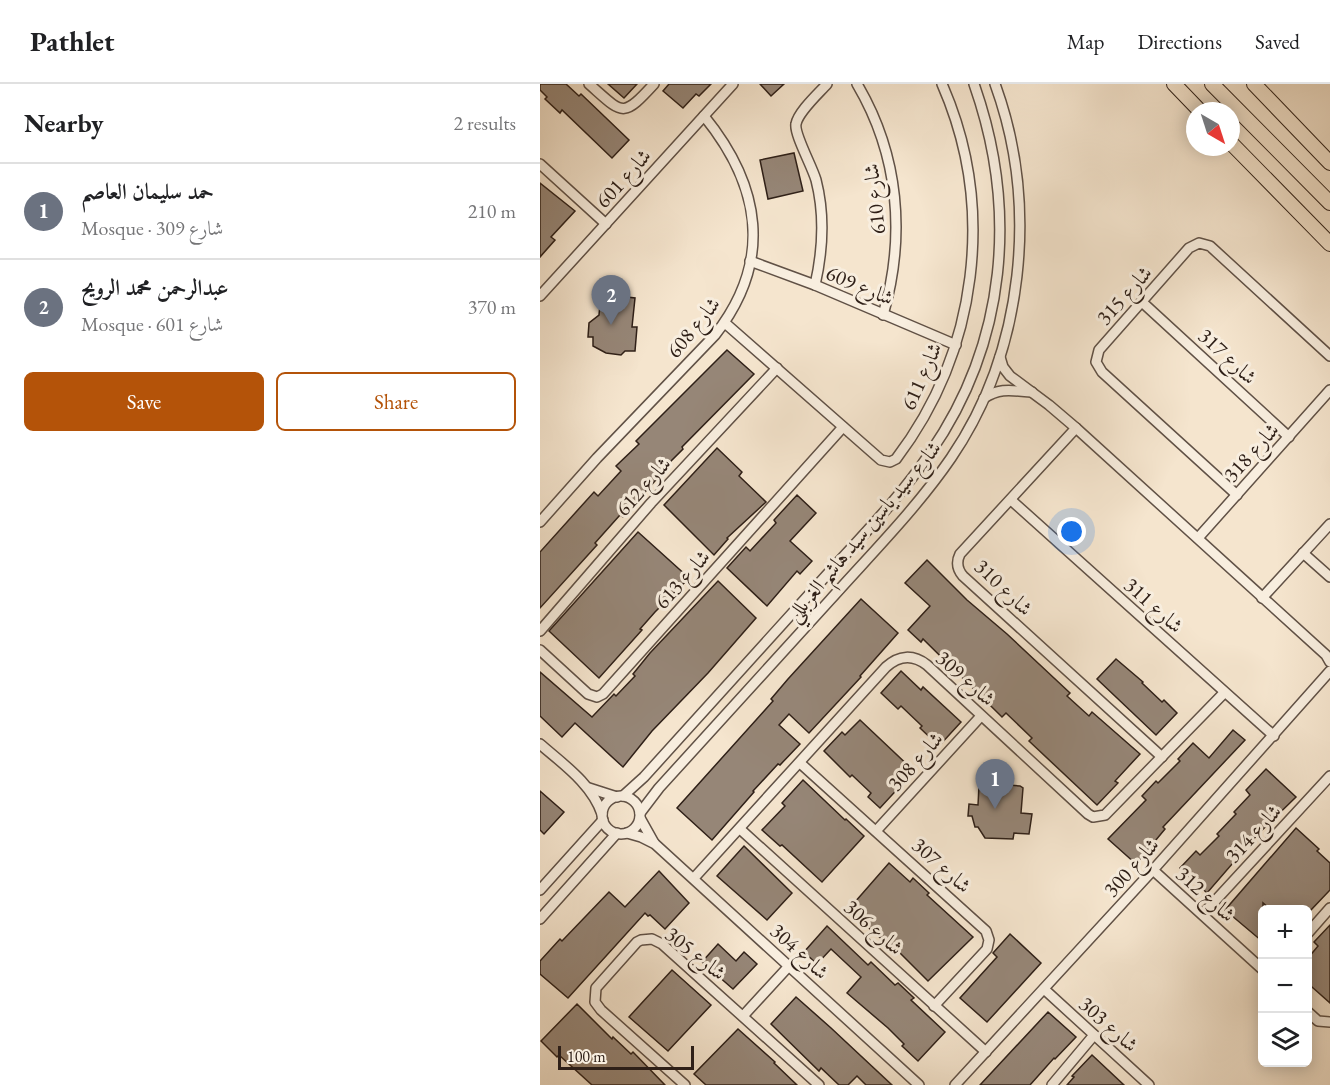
<!DOCTYPE html>
<meta charset="utf-8">
<style>
body{margin:0;font-family:"EB Garamond",Amiri,serif;background:#f6f6f6;color:#202124}
.controls{position:absolute;right:18px;bottom:18px;display:grid;overflow:hidden;border-radius:9px;box-shadow:0 3px 15px #0003}
.controls button{width:54px;height:54px;display:grid;place-items:center;padding:0;border:0;border-bottom:2px solid #e0e0e0;background:#fff;color:#202124;font:30px sans-serif}
.compass{position:absolute;left:646px;top:18px;width:54px;height:54px;border-radius:50%;background:#fff;box-shadow:0 3px 15px #0003;rotate:141deg}
.scale{position:absolute;left:18px;bottom:15px;width:136px;box-sizing:border-box;padding-left:6px;border:3px solid #2f2018;border-top:0;font-size:16px;line-height:21px;white-space:nowrap;color:#2f2018;-webkit-text-stroke:4px #f8eedf;paint-order:stroke}
.you{position:absolute;left:532px;top:448px;width:21px;height:21px;margin:-15px;border:4px solid #fff;border-radius:50%;background:#1a73e8;box-shadow:0 0 0 9px #1a73e833}
.badge{display:grid;place-items:center;width:39px;height:39px;border-radius:50%;background:#b45309;color:#fff;font-size:20px;font-weight:700}
.pin{position:absolute;translate:-50% -50px;filter:drop-shadow(0 2px 3px #0008)}
.pin::after{content:'';position:absolute;top:32px;width:21px;height:18px;background:inherit;clip-path:polygon(0 0,100% 0,50% 100%)}
.list{margin:0;padding:0;list-style:none}
h2{display:flex;justify-content:space-between;align-items:center;height:78px;margin:0;padding:0 24px;font-size:26px}
h2 small{font-size:20px;font-weight:400;color:#757577}
.list li{display:grid;grid-template-columns:39px 1fr auto;gap:18px;align-items:center;box-sizing:border-box;height:96px;padding:0 24px;border-top:2px solid #e0e0e0}
.list b{display:block;font-size:22px;white-space:nowrap}
.list p{margin:0;font-size:20px;white-space:nowrap;color:#757577}
.list em{font-size:20px;font-style:normal;color:#757577}
.actions{display:flex;gap:12px;padding:18px 24px}
.actions a{flex:1;padding:14px 0;border:2px solid #b45309;border-radius:9px;text-align:center;font-size:21px;color:#b45309}
.actions .main{background:#b45309;color:#fff}
.icon{flex:none;width:33px;height:33px;fill:none;stroke:currentColor;stroke-width:2;stroke-linecap:round;stroke-linejoin:round}
.map{position:relative;flex:none;width:790px;height:1001px;overflow:hidden}
header{display:flex;align-items:center;gap:36px;box-sizing:border-box;height:84px;padding:0 30px;background:#fff;border-bottom:2px solid #e0e0e0}
header strong{font-size:28px}
nav{display:flex;gap:33px;margin-inline-start:auto;font-size:21px}
main{display:flex}
aside{flex:1;background:#fff}
.map>svg:first-child{display:block}
.building{fill:#968677;stroke:#2f2018;stroke-width:1.5}
.lines{fill:none;stroke-linecap:round;stroke-linejoin:round}
.minor-casing{stroke:#605146;stroke-width:12}
.highway-casing{stroke:#2f2018;stroke-width:16}
.minor{stroke:#f8eedf;stroke-width:9}
.highway{stroke:#f5e5ce;stroke-width:14}
.labels{text-anchor:middle;dominant-baseline:central;stroke-width:6;stroke-linejoin:round;paint-order:stroke}
.street-label{font-size:21px;fill:#2f2018;stroke:#f8eedf}
</style>
<header>
<strong>Pathlet</strong>
<nav><a>Map</a><a>Directions</a><a>Saved</a></nav>
</header>
<main>
<aside>
<h2>Nearby<small>2 results</small></h2>
<ul class="list">
<li><span class="badge" style="background:#6b7280">1</span><div><b>حمد سليمان العاصم</b><p>Mosque · شارع 309</p></div><em>210 m</em></li>
<li><span class="badge" style="background:#6b7280">2</span><div><b>عبدالرحمن محمد الرويح</b><p>Mosque · شارع 601</p></div><em>370 m</em></li>
</ul>
<div class="actions"><a class="main">Save</a><a>Share</a></div>
</aside>
<div class="map">
<svg width="790" height="1001" viewBox="0 0 790 1001">
<rect width="100%" height="100%" fill="#f5e5ce"/>
<filter id="stains"><feTurbulence type="fractalNoise" baseFrequency=".00333" numOctaves="4"/><feColorMatrix values="0 0 0 0 .2 0 0 0 0 .09 0 0 0 0 .02 0 0 0 .5 -.17"/></filter>
<radialGradient id="worn" r=".72"><stop offset=".6" stop-color="#630" stop-opacity="0"/><stop offset="1" stop-color="#630" stop-opacity=".3"/></radialGradient>
<!-- building -->
<g class="building">
<polygon points="0,0 26,0 39,12 41,10 89,56 72,74 22,26 20,29 5,15 7,13 0,6"/>
<polygon points="68,0 97,0 84,14"/>
<polygon points="129,0 171,0 159,12 156,10 143,24 123,7"/>
<polygon points="220,0 244,0 231,12"/>
<polygon points="254,69 263,107 228,115 220,76"/>
<polygon points="0,99 35,127 11,153 15,156 0,173"/>
<polygon points="61,210 95,214 92,243 97,243 95,267 85,267 81,271 66,269 53,262 53,253 48,253 49,239 59,231"/>
<polygon points="187,266 214,290 142,363 143,365 120,388 122,389 83,433 80,431 55,459 57,461 0,524 0,468 54,408 58,412 81,387 76,382 99,360 96,357"/>
<polygon points="177,364 202,388 199,392 226,418 187,454 188,455 174,471 124,421"/>
<polygon points="257,411 276,429 250,457 272,477 260,490 257,487 227,522 187,484 206,463 210,467 236,439 234,436"/>
<polygon points="98,448 149,494 115,528 100,545 102,546 59,594 9,547"/>
<polygon points="387,476 427,516 467,550 530,609 527,612 549,632 552,628 600,670 575,697 578,699 557,721 489,657 492,654 466,629 462,633 383,555 381,558 368,546 390,522 365,499"/>
<polygon points="178,497 216,534 168,589 112,647 83,683 35,639 22,653 0,632 0,588 52,633 74,610 76,612 95,592 93,590 110,569"/>
<polygon points="321,515 358,549 320,592 321,593 269,649 249,630 239,641 260,660 240,681 238,680 213,707 214,708 172,756 137,724 233,617 231,615 248,595"/>
<polygon points="576,575 603,598 602,599 622,618 624,616 637,629 616,651 557,595"/>
<polygon points="361,587 381,606 383,603 421,638 399,662 380,644 382,642 361,622 358,625 341,609"/>
<polygon points="320,636 374,687 340,724 328,713 331,709 312,691 310,693 284,667 302,648 305,651"/>
<polygon points="693,646 705,656 623,743 625,745 596,780 568,755 606,716 602,712 616,697 618,699 640,677 638,675 653,659 669,674"/>
<polygon points="726,685 756,713 718,750 667,809 640,784 656,767 660,771 679,752 677,750 696,730 694,728 710,711 706,706"/>
<polygon points="263,696 305,736 306,735 324,752 282,798 242,761 240,762 222,746 245,722 242,719"/>
<polygon points="443,699 480,702 483,704 481,729 492,730 489,750 474,749 473,755 445,754 438,743 435,743 432,732 428,732 429,720 438,721 439,702"/>
<polygon points="0,707 24,728 4,750 0,746"/>
<polygon points="756,744 779,765 777,767 790,779 790,806 769,828 768,825 730,825 723,819 723,858 685,826"/>
<polygon points="204,762 252,809 227,836 177,792"/>
<polygon points="349,779 370,798 373,794 389,809 387,811 433,853 388,897 346,855 344,857 308,826"/>
<polygon points="119,787 149,819 125,845 110,831 108,832 105,829 28,914 0,890 0,877 20,855 22,857 69,808 85,823"/>
<polygon points="790,841 790,919 772,903 768,908 768,874 778,862 774,858"/>
<polygon points="287,842 328,881 331,878 355,901 358,899 374,914 371,916 405,948 378,977 362,962 364,960 348,944 307,909 321,893 291,865 277,880 264,868"/>
<polygon points="470,850 501,879 447,938 420,914 457,873 453,869"/>
<polygon points="178,860 196,877 204,868 217,880 193,905 162,878"/>
<polygon points="132,886 171,921 128,967 89,933"/>
<polygon points="256,913 291,944 352,1001 326,1001 317,992 308,1001 299,1001 281,984 279,987 231,940"/>
<polygon points="37,920 72,955 73,953 91,970 93,968 125,1001 52,1001 19,971 17,973 1,957"/>
<polygon points="508,928 536,953 515,975 514,974 490,1001 440,1001"/>
<polygon points="198,945 235,978 234,979 257,1001 166,1001 154,990"/>
<polygon points="552,971 584,1001 527,1001 534,993 532,992"/>
</g>
<g class="lines">
<!-- minor casing -->
<g class="minor-casing">
<g id="minor">
<path d="M49,0C83,30 82,35 114,0"/>
<path d="M317,0C359,71 366,152 343,231"/>
<polyline points="0,80 66,140"/>
<polyline points="210,177 275,201 416,261"/>
<path d="M275,201C283,166 285,131 276,96C272,82 254,50 256,40C258,28 279,9 287,0"/>
<polyline points="0,212 193,0"/>
<polyline points="602,218 749,353"/>
<path d="M185,239L341,376L350,378L356,375C438,267 456,123 402,0"/>
<polyline points="460,273 463,283 470,292 509,321 536,344 786,571 790,578"/>
<path d="M444,314C461,303 473,307 492,308"/>
<path d="M536,344L420,470C416,478 417,485 423,492L622,673"/>
<polyline points="697,411 562,288 556,278 559,266 649,164 659,159 670,162 790,272"/>
<polyline points="471,416 734,652"/>
<path d="M0,438L57,374L175,251C233,177 221,102 164,32"/>
<polyline points="658,454 790,306"/>
<polyline points="763,469 790,493"/>
<polyline points="722,514 790,440"/>
<polyline points="0,547 111,419 237,284"/>
<polyline points="0,566 48,610 57,613 63,610 303,343"/>
<path d="M0,660C23,680 52,700 62,730"/>
<polyline points="260,679 446,847 449,856 447,865 394,922"/>
<polyline points="49,704 77,713"/>
<path d="M83,712L104,693C161,630 218,567 275,504C314,460 357,418 390,369C467,258 478,125 434,0"/>
<circle cx="81" cy="731" r="19"/>
<path d="M100,729L119,704C176,641 233,579 290,516C331,470 376,425 411,374C484,267 499,121 455,0"/>
<polyline points="100,734 114,759"/>
<polyline points="200,745 446,968"/>
<polyline points="336,747 441,632"/>
<polyline points="87,749 101,753 115,760 379,1001"/>
<polyline points="613,786 722,885"/>
<path d="M154,794L346,583C359,571 373,570 387,581L548,730L553,733L565,731L684,609"/>
<polyline points="0,806 63,736"/>
<polyline points="663,830 790,692"/>
<polyline points="0,835 77,749"/>
<polyline points="768,849 790,824"/>
<polyline points="504,905 609,1001"/>
<polyline points="768,928 778,937 790,938"/>
<polyline points="203,932 249,882"/>
<polyline points="145,1001 61,926 55,918 56,904 97,858 101,856 112,855 122,860 279,1001"/>
<polyline points="415,1001 613,786 790,587"/>
<polyline points="512,1001 554,951"/>
</g>
</g>
<!-- highway casing -->
<g class="highway-casing">
<g id="highway">
<polyline points="634,0 660,27"/>
<polyline points="672,0 790,119"/>
<polyline points="714,0 790,79"/>
<polyline points="691,59 790,160"/>
</g>
</g>
<!-- minor -->
<use href="#minor" class="minor"/>
<!-- highway -->
<use href="#highway" class="highway"/>
</g>
<g class="labels">
<!-- street labels -->
<g class="street-label">
<text transform="translate(83 94) rotate(-48)">شارع 601</text>
<text transform="translate(334 115) rotate(-96)">شارع 610</text>
<text transform="translate(320 201) rotate(23)">شارع 609</text>
<text transform="translate(584 211) rotate(-48)">شارع 315</text>
<text transform="translate(153 243) rotate(-51)">شارع 608</text>
<text transform="translate(688 272) rotate(43)">شارع 317</text>
<text transform="translate(381 292) rotate(-66)">شارع 611</text>
<text transform="translate(711 368) rotate(-48)">شارع 318</text>
<text transform="translate(103 402) rotate(-48)">شارع 612</text>
<text transform="translate(323 447) rotate(-50)">شارع سيد ياسين سيد هاشم الغربللي</text>
<text transform="translate(142 495) rotate(-48)">شارع 613</text>
<text transform="translate(464 503) rotate(44)">شارع 310</text>
<text transform="translate(614 521) rotate(42)">شارع 311</text>
<text transform="translate(426 594) rotate(42)">شارع 309</text>
<text transform="translate(375 677) rotate(-48)">شارع 308</text>
<text transform="translate(713 749) rotate(-47)">شارع 314</text>
<text transform="translate(402 781) rotate(42)">شارع 307</text>
<text transform="translate(591 783) rotate(-48)">شارع 300</text>
<text transform="translate(666 810) rotate(42)">شارع 312</text>
<text transform="translate(334 843) rotate(42)">شارع 306</text>
<text transform="translate(260 867) rotate(43)">شارع 304</text>
<text transform="translate(156 869) rotate(39)">شارع 305</text>
<text transform="translate(569 940) rotate(42)">شارع 303</text>
</g>
</g>
<rect width="100%" height="100%" filter="url(#stains)"/>
<rect width="100%" height="100%" fill="url(#worn)"/>
</svg>
<div class="controls">
<button>+</button>
<button>−</button>
<button><svg class="icon" aria-label="layers" viewBox="0 0 24 24"><path d="M12 4l9 5-9 5-9-5zM3 14l9 5 9-5"/></svg></button>
</div>
<svg class="compass" viewBox="-18 -18 36 36"><path d="M0-13l5 13h-10z" fill="#e53935"/><path d="M0 13l5-13h-10z" fill="#757577"/></svg>
<div class="scale">100 m</div>
<div class="you"></div>
<div class="pin badge" style="left:455px;top:725px;background:#6b7280">1</div>
<div class="pin badge" style="left:71px;top:241px;background:#6b7280">2</div>
</div>
</main>
